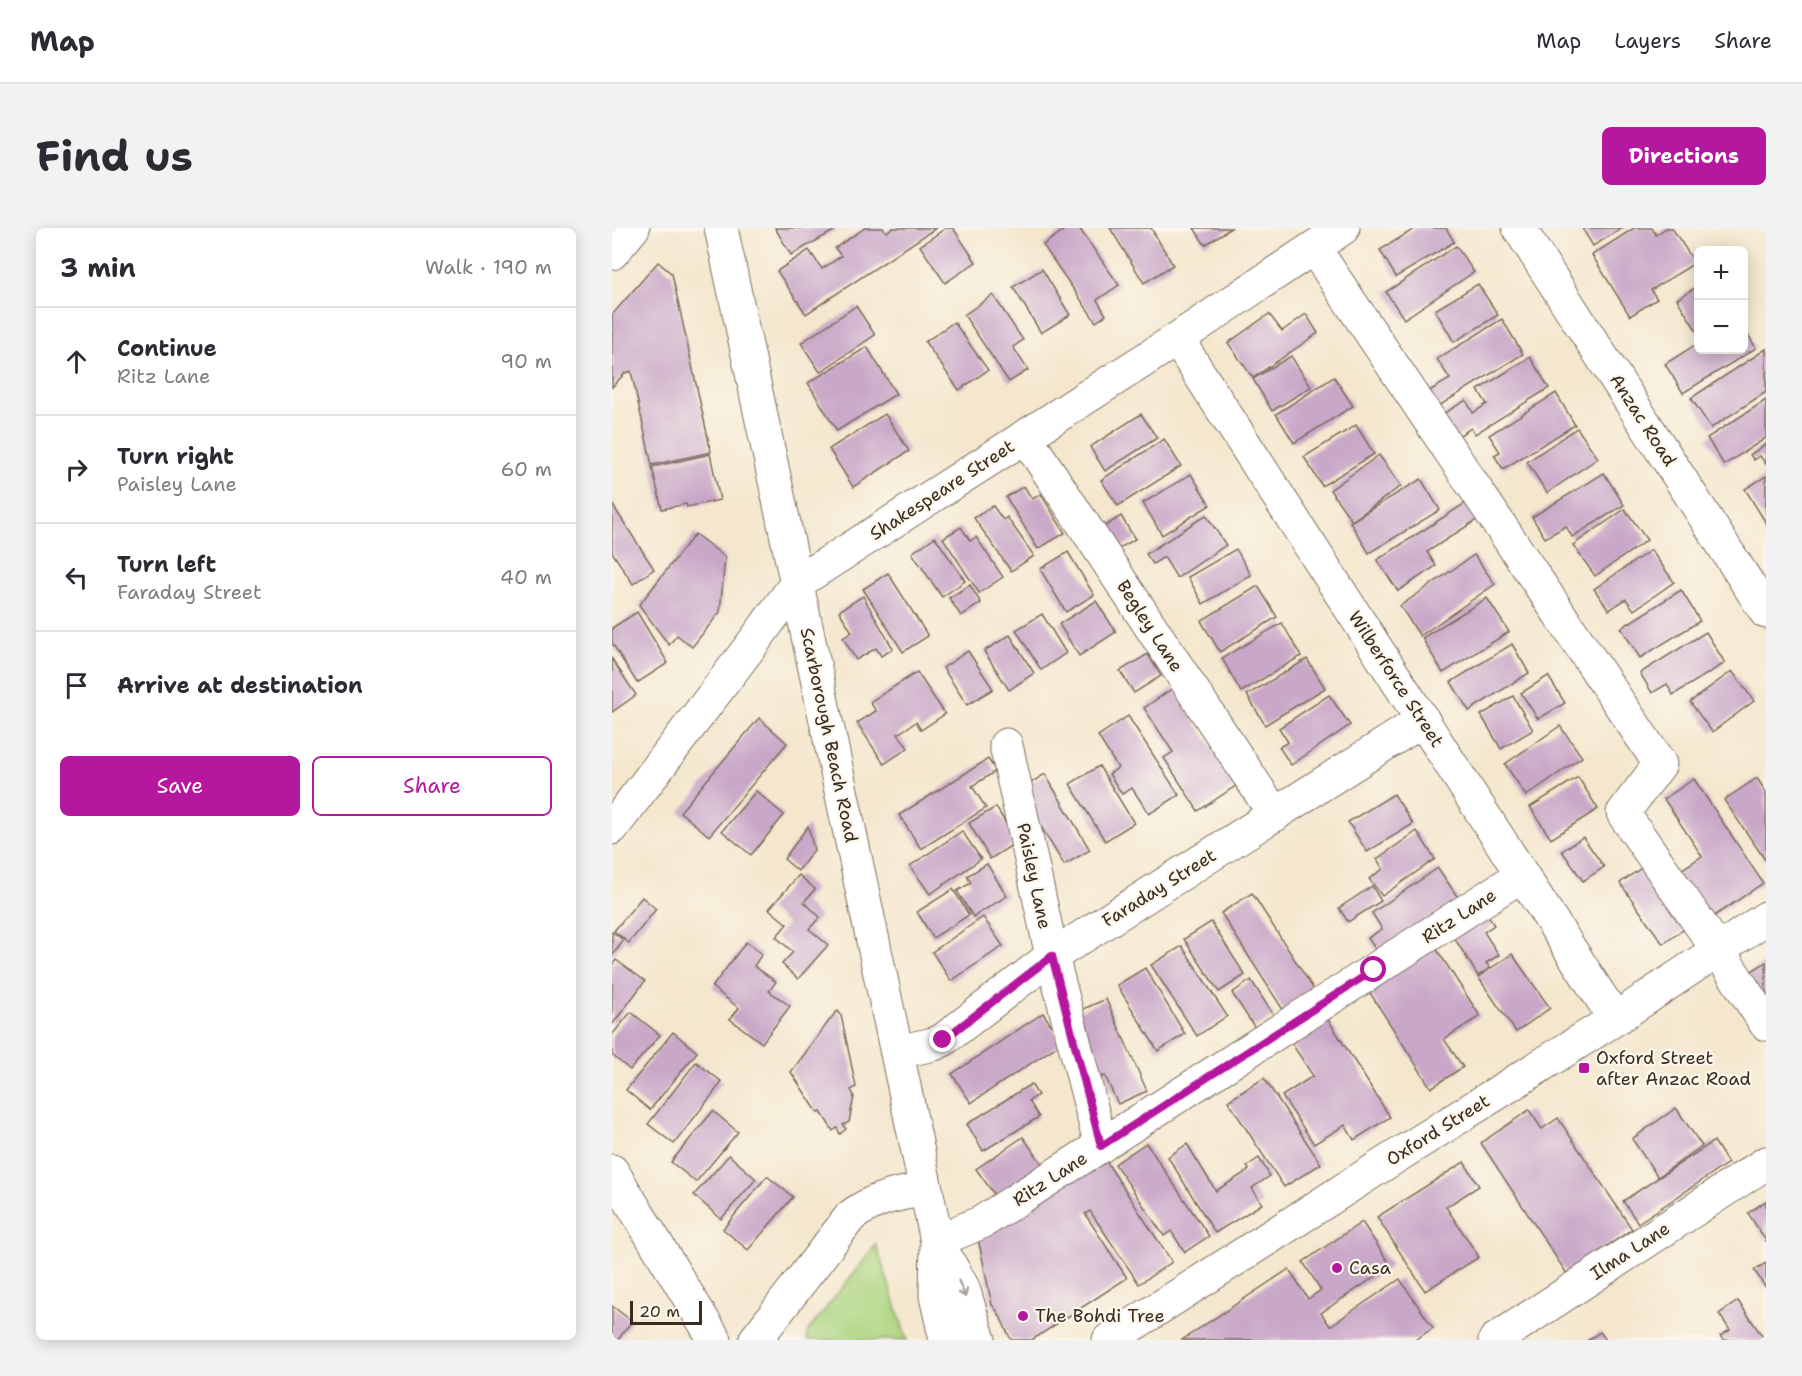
<!DOCTYPE html>
<meta charset="utf-8">
<style>
body{margin:0;font-family:"Shantell Sans",sans-serif;background:#f2f2f3;color:#2b2b33}
.controls{position:absolute;right:18px;top:18px;display:grid;overflow:hidden;border-radius:9px;box-shadow:0 3px 15px #0003}
.controls button{width:54px;height:54px;display:grid;place-items:center;padding:0;border:0;border-bottom:2px solid #e1e1e2;background:#fff;color:#2b2b33;font:30px sans-serif}
.scale{position:absolute;left:18px;bottom:15px;width:72px;box-sizing:border-box;padding-left:6px;border:3px solid #3b2a1e;border-top:0;font-size:16px;line-height:21px;white-space:nowrap;color:#3b2a1e;-webkit-text-stroke:4px #fbf7ec;paint-order:stroke}
.stop{position:absolute;width:18px;height:18px;margin:-14px;border:4px solid #b5179e;border-radius:50%;background:#fff}
.stop.end{background:#b5179e;border-color:#fff;box-shadow:0 2px 6px #0008}
.list{margin:0;padding:0;list-style:none}
h2{display:flex;justify-content:space-between;align-items:center;height:78px;margin:0;padding:0 24px;font-size:26px}
h2 small{font-size:20px;font-weight:400;color:#7c7c81}
.list li{display:grid;grid-template-columns:39px 1fr auto;gap:18px;align-items:center;box-sizing:border-box;height:108px;padding:0 24px;border-top:2px solid #e1e1e2}
.list b{display:block;font-size:22px;white-space:nowrap}
.list p{margin:0;font-size:20px;white-space:nowrap;color:#7c7c81}
.list em{font-size:20px;font-style:normal;color:#7c7c81}
.actions{display:flex;gap:12px;padding:18px 24px}
.actions a{flex:1;padding:14px 0;border:2px solid #b5179e;border-radius:9px;text-align:center;font-size:21px;color:#b5179e}
.actions .main{background:#b5179e;color:#fff}
.icon{flex:none;width:33px;height:33px;fill:none;stroke:currentColor;stroke-width:2;stroke-linecap:round;stroke-linejoin:round}
.map{position:relative;flex:none;width:1154px;height:1112px;overflow:hidden;border-radius:9px}
header{display:flex;align-items:center;gap:36px;box-sizing:border-box;height:84px;padding:0 30px;background:#fff;border-bottom:2px solid #e1e1e2}
header strong{font-size:28px}
nav{display:flex;gap:33px;margin-inline-start:auto;font-size:21px}
.intro{display:flex;align-items:center;justify-content:space-between;box-sizing:border-box;height:144px;padding:0 36px}
h1{margin:0;font-size:42px}
.button{padding:15px 27px;border-radius:9px;background:#b5179e;color:#fff;font-size:21px;font-weight:700}
main{display:flex;gap:36px;padding:0 36px}
aside{flex:1;background:#fff;border-radius:9px;box-shadow:0 3px 15px #0003}
.map>svg:first-child{display:block}
.green{fill:#add580;stroke:#74804f;stroke-width:1.5}
.building{fill:#c9a7c8}
.lines{fill:none;stroke-linecap:round;stroke-linejoin:round}
.minor-casing{stroke:#7c6c5c;stroke-width:35}
.major-casing{stroke:#7c6c5c;stroke-width:35}
.minor{stroke:#fff;stroke-width:33}
.major{stroke:#fff;stroke-width:33}
.oneway{stroke:#a79f9a}
.route{stroke:#b5179e;stroke-width:8}
.poi-dot{fill:#b5179e;stroke:#fbf7ec;stroke-width:2}
.labels{text-anchor:middle;dominant-baseline:central;stroke-width:4.5;stroke-linejoin:round;paint-order:stroke}
.street-label{font-size:18px;fill:#3b2a1e;stroke:#fbf7ec}
.poi-label{font-size:18px;fill:#3b2a1e;stroke:#fbf7ec;text-anchor:start}
</style>
<header>
<strong>Map</strong>
<nav><a>Map</a><a>Layers</a><a>Share</a></nav>
</header>
<div class="intro"><h1>Find us</h1><a class="button">Directions</a></div>
<main>
<aside>
<h2>3 min<small>Walk · 190 m</small></h2>
<ul class="list">
<li><svg class="icon" aria-label="ahead" viewBox="0 0 24 24"><path d="M12 20V5M6 11l6-6 6 6"/></svg><div><b>Continue</b><p>Ritz Lane</p></div><em>90 m</em></li>
<li><svg class="icon" aria-label="right" viewBox="0 0 24 24"><path d="M7 20v-9h11M14 6l5 5-5 5"/></svg><div><b>Turn right</b><p>Paisley Lane</p></div><em>60 m</em></li>
<li><svg class="icon" aria-label="left" viewBox="0 0 24 24"><path d="M17 20v-9H6M10 6l-5 5 5 5"/></svg><div><b>Turn left</b><p>Faraday Street</p></div><em>40 m</em></li>
<li><svg class="icon" aria-label="arrive" viewBox="0 0 24 24"><path d="M6 21V4h12l-3 4 3 4H6"/></svg><div><b>Arrive at destination</b></div></li>
</ul>
<div class="actions"><a class="main">Save</a><a>Share</a></div>
</aside>
<div class="map">
<svg width="1154" height="1112" viewBox="0 0 1154 1112">
<rect width="100%" height="100%" fill="#fbf7ec"/>
<filter id="ink" filterUnits="userSpaceOnUse"><feTurbulence type="fractalNoise" baseFrequency=".0167" numOctaves="2"/><feDisplacementMap in="SourceGraphic" scale="12" xChannelSelector="R" yChannelSelector="G"/><feConvolveMatrix kernelMatrix="1 2 1 2 8 2 1 2 1" color-interpolation-filters="sRGB"/></filter>
<filter id="wash" filterUnits="userSpaceOnUse"><feTurbulence type="fractalNoise" baseFrequency=".008" numOctaves="4" result="noise"/><feDisplacementMap in="SourceGraphic" scale="24" xChannelSelector="R" yChannelSelector="G"/><feGaussianBlur stdDeviation="1.35" result="paint"/><feColorMatrix in="noise" values="0 0 0 0 0 0 0 0 0 0 0 0 0 0 0 0 0 1.4 0 .05"/><feComposite in="paint" operator="in"/></filter>
<g filter="url(#wash)">
<rect width="100%" height="100%" fill="#f4e7ce"/>
<!-- green -->
<polygon class="green" points="264,1017 295,1112 195,1112 196,1103"/>
<g id="blocks">
<!-- building -->
<g class="building">
<polygon points="163,0 227,0 179,27"/>
<polygon points="253,0 271,0 274,4 281,0 324,0 194,86 165,43 197,22 210,41 229,28 223,20"/>
<polygon points="334,0 341,0 364,34 333,55 308,18"/>
<polygon points="455,0 467,0 507,57 485,72 494,87 484,94 431,17"/>
<polygon points="498,0 539,0 561,37 532,55"/>
<polygon points="582,0 619,0 593,17"/>
<polygon points="804,0 834,0 842,14 784,49 768,22"/>
<polygon points="970,0 1011,0 981,18"/>
<polygon points="1022,0 1040,0 1044,7 1054,0 1060,0 1083,35 1039,62 1045,71 1018,88 980,27"/>
<polygon points="844,18 862,44 792,91 774,64"/>
<polygon points="46,34 60,46 99,224 40,237 19,143 13,145 0,159 0,87"/>
<polygon points="430,41 458,87 429,105 401,59"/>
<polygon points="866,56 886,87 842,114 823,82"/>
<polygon points="1086,58 1086,105 1065,71"/>
<polygon points="381,67 411,112 401,119 416,142 397,154 352,87"/>
<polygon points="244,78 263,107 208,144 189,115"/>
<polygon points="657,86 670,103 694,86 706,105 641,150 616,115"/>
<polygon points="890,91 911,126 817,184 807,169 838,151 825,131"/>
<polygon points="342,94 376,142 347,162 313,114"/>
<polygon points="1132,100 1144,120 1071,165 1053,136 1086,115 1086,122 1132,122"/>
<polygon points="255,119 284,166 225,203 196,155"/>
<polygon points="1154,121 1154,164 1099,200 1079,170"/>
<polygon points="679,128 699,159 660,183 641,151"/>
<polygon points="918,129 937,160 863,206 859,200 840,212 826,189 854,172 861,185 875,176 866,162"/>
<polygon points="722,149 741,178 682,215 664,186"/>
<polygon points="944,165 963,197 891,241 882,227 888,224 877,207"/>
<polygon points="1154,172 1154,210 1112,237 1095,210"/>
<polygon points="273,186 297,223 241,259 217,221"/>
<polygon points="529,186 545,210 493,243 478,219"/>
<polygon points="744,197 762,226 710,258 692,229"/>
<polygon points="965,200 986,230 935,265 915,234"/>
<polygon points="552,211 569,238 506,278 489,252"/>
<polygon points="1154,216 1154,236 1148,228 1142,232 1138,227"/>
<polygon points="98,226 108,272 75,279 74,276 50,281 40,239"/>
<polygon points="767,227 789,258 740,293 718,262"/>
<polygon points="992,245 1012,277 960,309 954,298 933,310 920,289"/>
<polygon points="579,246 598,277 550,307 531,275"/>
<polygon points="1154,248 1154,295 1133,261"/>
<polygon points="809,251 828,282 757,325 738,294"/>
<polygon points="412,258 420,271 429,266 453,305 426,321 394,269"/>
<polygon points="855,274 866,291 815,324 824,338 786,363 765,332"/>
<polygon points="0,276 42,341 21,356 0,324"/>
<polygon points="381,278 391,292 395,289 422,328 399,343 362,290"/>
<polygon points="1013,281 1035,312 983,348 961,317"/>
<polygon points="594,287 614,317 565,350 552,329 541,336 534,326"/>
<polygon points="509,288 523,311 498,326 484,304"/>
<polygon points="349,299 358,313 364,309 391,349 367,365 331,310"/>
<polygon points="83,306 113,329 108,384 80,419 65,407 57,417 27,377"/>
<polygon points="323,309 353,353 330,369 300,325"/>
<polygon points="624,321 639,347 591,376 576,349"/>
<polygon points="1039,322 1062,354 1022,382 1014,371 997,382 982,361"/>
<polygon points="456,324 482,367 454,384 428,341"/>
<polygon points="862,327 883,356 808,408 788,378"/>
<polygon points="276,345 316,408 291,424 251,361"/>
<polygon points="358,357 369,375 349,388 337,370"/>
<polygon points="646,358 665,389 608,424 589,393"/>
<polygon points="1069,362 1088,393 1028,430 1009,400"/>
<polygon points="251,368 281,421 269,428 264,420 244,432 231,410 240,404 227,383"/>
<polygon points="875,370 897,404 831,445 810,410"/>
<polygon points="484,373 504,404 467,428 447,396"/>
<polygon points="25,384 56,435 25,455 0,415 0,400"/>
<polygon points="430,386 454,425 429,442 404,402"/>
<polygon points="670,395 689,428 629,464 610,430"/>
<polygon points="1094,404 1113,435 1061,467 1055,456 1040,465 1028,445"/>
<polygon points="398,407 422,445 397,462 372,423"/>
<polygon points="900,416 917,445 857,483 839,454"/>
<polygon points="356,423 381,461 355,477 331,440"/>
<polygon points="536,426 549,448 522,465 508,443"/>
<polygon points="0,431 24,467 0,484"/>
<polygon points="695,431 713,460 653,497 635,467"/>
<polygon points="1120,443 1142,473 1100,504 1078,474"/>
<polygon points="305,444 333,486 309,502 304,494 286,506 296,520 272,536 245,495 264,483 258,474"/>
<polygon points="936,448 953,475 926,491 909,465"/>
<polygon points="561,460 625,557 586,583 552,530 561,524 532,480"/>
<polygon points="717,467 738,497 679,537 667,519 676,514 667,500"/>
<polygon points="901,468 921,502 889,521 869,487"/>
<polygon points="516,488 567,567 537,586 520,560 510,566 497,546 506,540 486,508"/>
<polygon points="147,490 175,515 97,608 68,584"/>
<polygon points="948,498 970,529 914,568 893,536"/>
<polygon points="376,531 384,543 360,558 374,580 309,621 287,587"/>
<polygon points="487,538 522,595 493,613 458,556"/>
<polygon points="433,546 478,622 452,637 407,562"/>
<polygon points="966,549 986,581 939,611 918,579"/>
<polygon points="1145,550 1154,564 1154,633 1112,572"/>
<polygon points="1082,551 1151,655 1092,695 1060,648 1090,628 1052,571"/>
<polygon points="144,563 172,587 139,627 110,603"/>
<polygon points="782,566 801,596 755,624 736,594"/>
<polygon points="384,579 405,614 378,631 357,595"/>
<polygon points="196,598 202,622 186,643 172,631"/>
<polygon points="350,603 369,631 318,666 298,638"/>
<polygon points="805,603 823,631 770,668 757,651 771,641 765,631"/>
<polygon points="971,609 992,639 971,653 950,623"/>
<polygon points="375,636 395,668 361,689 345,663 359,655 355,648"/>
<polygon points="1035,636 1078,697 1051,716 1008,655"/>
<polygon points="826,640 847,671 766,725 756,710 770,701 760,685"/>
<polygon points="187,647 203,661 192,674 208,689 197,701 216,717 186,751 170,736 181,724 164,709 175,696 157,681"/>
<polygon points="760,658 769,673 736,694 727,680"/>
<polygon points="341,661 357,687 321,710 305,684"/>
<polygon points="640,665 704,765 673,785 609,685"/>
<polygon points="30,669 44,681 17,715 2,703"/>
<polygon points="872,682 882,697 872,704 887,727 874,735 878,740 866,748 838,703"/>
<polygon points="371,689 391,718 339,753 320,724"/>
<polygon points="599,694 633,747 607,764 572,711"/>
<polygon points="0,704 12,712 0,728"/>
<polygon points="134,714 150,726 142,738 164,754 157,763 178,778 150,815 118,791 127,780 100,759"/>
<polygon points="820,714 868,788 832,811 851,839 819,860 753,757"/>
<polygon points="570,718 615,788 585,808 539,737"/>
<polygon points="900,726 938,780 904,804 866,749"/>
<polygon points="4,732 33,753 0,797 0,737"/>
<polygon points="1154,734 1154,791 1127,751"/>
<polygon points="533,740 573,806 546,823 505,757"/>
<polygon points="639,752 662,788 643,800 620,765"/>
<polygon points="494,771 535,863 506,876 493,848 489,849 460,786"/>
<polygon points="710,782 778,889 742,912 733,897 702,916 670,868 701,848 673,805"/>
<polygon points="226,783 229,787 244,859 239,862 242,868 237,894 231,897 234,901 228,906 225,900 221,903 209,884 206,885 179,844 223,785"/>
<polygon points="19,784 48,807 18,842 0,827 0,807"/>
<polygon points="431,785 451,814 359,875 340,846"/>
<polygon points="61,804 85,824 38,882 14,862"/>
<polygon points="84,834 110,854 62,916 36,896"/>
<polygon points="652,850 709,936 672,959 616,873"/>
<polygon points="419,856 426,867 417,873 427,889 371,923 355,896"/>
<polygon points="1064,880 1090,918 1046,949 1020,911"/>
<polygon points="917,882 930,901 946,890 1020,1001 955,1046 869,915"/>
<polygon points="101,883 126,904 84,954 59,934"/>
<polygon points="411,909 431,937 384,969 364,941"/>
<polygon points="1102,913 1116,935 1026,995 1011,973"/>
<polygon points="534,915 597,1008 573,1024 559,1003 552,1008 503,936"/>
<polygon points="575,916 604,963 637,942 635,938 647,930 658,948 640,960 650,976 603,1005 556,929"/>
<polygon points="117,927 144,951 109,991 82,967"/>
<polygon points="490,927 560,1034 527,1056 478,983 473,986 515,1050 420,1112 399,1112 386,1084 380,1077 365,1005"/>
<polygon points="852,934 867,958 834,979 867,1029 813,1063 765,989"/>
<polygon points="155,948 181,969 136,1022 111,1001"/>
<polygon points="1154,973 1154,1013 1136,985"/>
<polygon points="750,994 779,1038 709,1085 718,1098 788,1051 821,1100 803,1112 570,1112 677,1041 696,1071 709,1062 691,1034"/>
<polygon points="1154,1035 1154,1060 1142,1042"/>
<polygon points="1126,1073 1153,1112 1111,1112 1108,1108 1118,1102 1107,1086"/>
<polygon points="0,1078 20,1093 6,1112 0,1112"/>
<polygon points="988,1104 994,1112 976,1112"/>
</g>
</g>
</g>
<g filter="url(#ink)">
<use href="#blocks" fill-opacity="0" stroke="#7c6c5c" stroke-width="1.5"/>
<g class="lines">
<!-- minor casing -->
<g class="minor-casing">
<g id="minor">
<polyline points="907,0 1154,384"/>
<polyline points="702,20 1048,536 1011,585 1106,722 1154,796"/>
<polyline points="0,25 21,0"/>
<polyline points="565,111 1003,791"/>
<polyline points="413,208 663,587"/>
<polyline points="394,517 440,728 489,918"/>
<polyline points="0,600 141,415 185,355 565,111 731,0"/>
<polyline points="285,824 322,816 331,812 440,728 811,492"/>
<polyline points="0,943 103,1112"/>
<polyline points="325,1013 370,994 910,647"/>
<path d="M144,1111L239,988C265,969 283,967 314,961"/>
<polyline points="883,1112 1154,935"/>
</g>
</g>
<!-- major casing -->
<g class="major-casing">
<g id="major">
<polyline points="109,0 325,1013 324,1068 334,1112"/>
<polyline points="326,1015 351,1060 367,1112"/>
<polyline points="497,1112 769,938 1003,791 1154,690"/>
</g>
</g>
<!-- minor -->
<use href="#minor" class="minor"/>
<!-- major -->
<use href="#major" class="major"/>
</g>
<!-- one-way arrows -->
<defs><path id="oneway-shaft" d="M-6 0H5M1.5-3L5.5 0L1.5 3" fill="none" stroke-width="1.6" stroke-linecap="round" stroke-linejoin="round" transform="scale(1.5)"/></defs>
<use class="oneway" href="#oneway-shaft" transform="translate(350 1061) rotate(67)"/>
</g>
<g class="lines" filter="url(#ink)">
<!-- route -->
<polyline class="route" points="331,812 440,728 489,918 762,742"/>
</g>
<!-- markers -->
<g class="poi-dot">
<rect x="966" y="834" width="12" height="12" rx="3"/>
<circle cx="725" cy="1040" r="6"/>
<circle cx="411" cy="1088" r="6"/>
</g>
<g class="labels">
<!-- street labels -->
<g class="street-label">
<text transform="translate(1031 192) rotate(57)">Anzac Road</text>
<text transform="translate(330 262) rotate(-33)">Shakespeare Street</text>
<text transform="translate(538 398) rotate(57)">Begley Lane</text>
<text transform="translate(784 451) rotate(57)">Wilberforce Street</text>
<text transform="translate(217 507) rotate(78)">Scarborough Beach Road</text>
<text transform="translate(422 648) rotate(78)">Paisley Lane</text>
<text transform="translate(547 660) rotate(-32)">Faraday Street</text>
<text transform="translate(847 688) rotate(-33)">Ritz Lane</text>
<text transform="translate(826 902) rotate(-32)">Oxford Street</text>
<text transform="translate(438 951) rotate(-33)">Ritz Lane</text>
<text transform="translate(1018 1023) rotate(-33)">Ilma Lane</text>
</g>
<!-- poi labels -->
<g class="poi-label">
<text x="984" y="830">Oxford Street<tspan x="984" dy="21">after Anzac Road</tspan></text>
<text x="737" y="1040">Casa</text>
<text x="423" y="1088">The Bohdi Tree</text>
</g>
</g>
</svg>
<div class="controls">
<button>+</button>
<button>−</button>
</div>
<div class="scale">20 m</div>
<div class="stop" style="left:762px;top:742px"></div>
<div class="stop end" style="left:331px;top:812px"></div>
</div>
</main>
